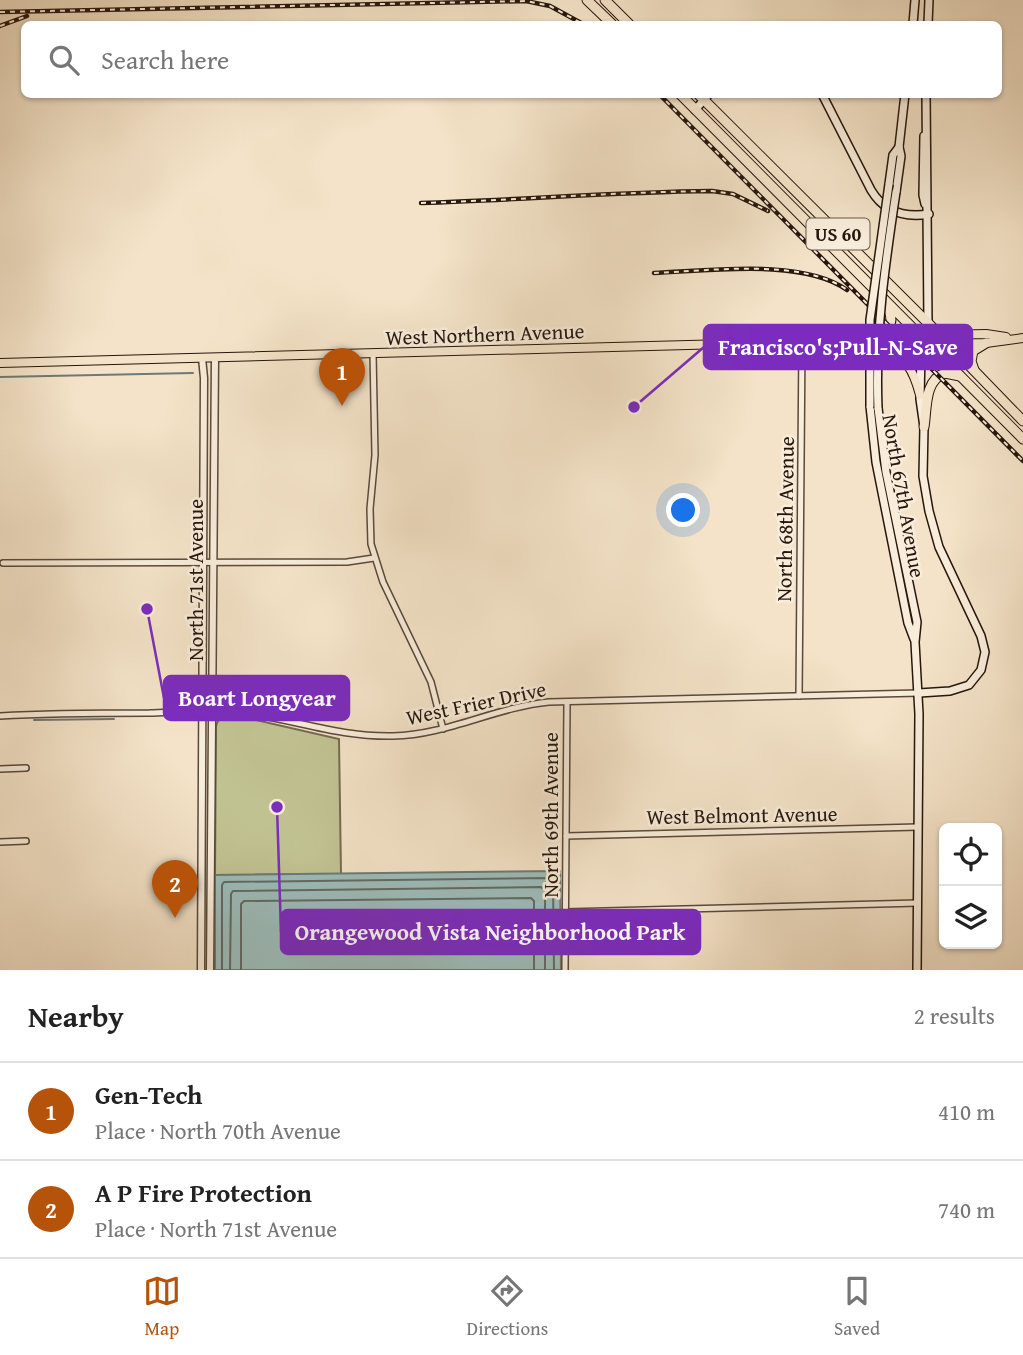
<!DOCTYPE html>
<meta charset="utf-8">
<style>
body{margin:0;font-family:"Gentium Book Plus",serif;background:#f6f6f6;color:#222}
.controls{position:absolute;right:21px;bottom:21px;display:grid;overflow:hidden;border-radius:10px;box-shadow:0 2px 5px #0004}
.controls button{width:63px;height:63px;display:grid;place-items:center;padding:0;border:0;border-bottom:2px solid #e0e0e0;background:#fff;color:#222;font:35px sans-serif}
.you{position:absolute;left:684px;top:511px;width:24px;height:24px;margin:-18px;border:5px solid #fff;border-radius:50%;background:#1a73e8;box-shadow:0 0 0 10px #1a73e833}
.badge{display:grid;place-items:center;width:46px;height:46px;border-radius:50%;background:#b45309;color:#fff;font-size:23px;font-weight:700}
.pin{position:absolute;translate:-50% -58px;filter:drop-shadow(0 2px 4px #0008)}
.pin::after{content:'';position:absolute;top:37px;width:24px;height:21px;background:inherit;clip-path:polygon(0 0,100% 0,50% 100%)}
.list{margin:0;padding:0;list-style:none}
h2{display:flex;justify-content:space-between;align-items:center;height:91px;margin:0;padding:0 28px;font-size:30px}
h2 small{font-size:23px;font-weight:400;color:#767676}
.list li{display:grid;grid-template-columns:46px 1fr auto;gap:21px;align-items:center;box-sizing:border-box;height:98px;padding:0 28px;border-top:2px solid #e0e0e0}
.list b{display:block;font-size:26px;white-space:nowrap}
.list p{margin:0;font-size:23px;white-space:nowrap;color:#767676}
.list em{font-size:23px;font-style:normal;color:#767676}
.icon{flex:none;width:38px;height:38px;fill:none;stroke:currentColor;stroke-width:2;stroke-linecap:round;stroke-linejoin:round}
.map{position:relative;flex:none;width:1023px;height:970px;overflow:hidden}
.search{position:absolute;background:#fff;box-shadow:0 2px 5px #0004;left:21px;right:21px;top:21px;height:77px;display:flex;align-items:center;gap:18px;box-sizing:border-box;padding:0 24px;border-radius:10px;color:#767676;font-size:26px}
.sheet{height:287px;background:#fff}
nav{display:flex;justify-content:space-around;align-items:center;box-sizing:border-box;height:98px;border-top:2px solid #e0e0e0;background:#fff;font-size:19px;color:#767676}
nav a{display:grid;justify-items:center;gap:4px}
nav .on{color:#b45309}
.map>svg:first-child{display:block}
.green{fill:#c1c292;stroke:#746c4f;stroke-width:2}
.water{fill:#9dbdbb;stroke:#6d7a75;stroke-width:2}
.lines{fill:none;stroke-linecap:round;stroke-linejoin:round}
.shore{stroke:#626a64;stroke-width:2}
.stream{stroke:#6d7a75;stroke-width:2}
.minor-casing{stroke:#5a493b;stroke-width:8}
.tertiary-casing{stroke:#5a493b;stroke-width:9}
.secondary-casing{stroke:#26160c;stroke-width:10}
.primary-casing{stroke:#26160c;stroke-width:10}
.trunk-casing{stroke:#26160c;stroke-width:11}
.minor{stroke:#f8eddb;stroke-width:5}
.tertiary{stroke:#f8eddb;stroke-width:6}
.secondary{stroke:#f8eddb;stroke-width:7}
.primary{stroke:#f4e3c8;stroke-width:8}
.trunk{stroke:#f4e3c8;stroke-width:9}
.rail-casing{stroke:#26160c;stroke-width:4.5}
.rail{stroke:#f8eddb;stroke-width:2;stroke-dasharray:5;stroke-linecap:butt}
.secondary-bridge-casing{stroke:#26160c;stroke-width:10;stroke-linecap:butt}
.secondary-bridge{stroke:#f8eddb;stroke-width:7}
.labels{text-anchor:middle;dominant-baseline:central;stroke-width:5;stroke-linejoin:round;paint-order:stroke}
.shield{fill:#f8eddb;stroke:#65564a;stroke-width:2}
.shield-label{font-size:19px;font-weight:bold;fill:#26160c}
.street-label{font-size:21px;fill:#26160c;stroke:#f8eddb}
.leader{fill:none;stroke:#7b2cbf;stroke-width:2.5}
.callout-dot{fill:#7b2cbf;stroke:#f8eddb;stroke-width:2.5}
.callout{fill:#7b2cbf;stroke:#7b2cbf;stroke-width:2.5}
.callout-label{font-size:23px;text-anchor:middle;font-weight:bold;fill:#fff}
</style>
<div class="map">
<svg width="1023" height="970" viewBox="0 0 1023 970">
<rect width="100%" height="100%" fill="#f4e3c8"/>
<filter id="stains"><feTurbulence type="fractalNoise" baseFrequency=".00286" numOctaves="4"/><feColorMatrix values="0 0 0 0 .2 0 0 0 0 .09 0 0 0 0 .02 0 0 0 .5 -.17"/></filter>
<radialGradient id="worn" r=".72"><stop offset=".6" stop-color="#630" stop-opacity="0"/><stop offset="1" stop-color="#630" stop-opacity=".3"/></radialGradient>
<!-- green -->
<polygon class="green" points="223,718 256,720 339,739 341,874 215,875 216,726 218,721"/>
<!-- water -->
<polygon class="water" points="560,871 561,970 215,970 215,875"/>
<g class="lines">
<!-- shore -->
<g class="shore">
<polyline points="222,970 222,885 224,882 550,878 553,882 554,970"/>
<polyline points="230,970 231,894 233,891 541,887 545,891 545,970"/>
<polyline points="241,970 241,904 244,901 531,898 534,901 534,970"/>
</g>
<!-- stream -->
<g class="stream">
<polyline points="0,377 193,373"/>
<polyline points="34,720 114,719"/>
</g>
<!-- minor casing -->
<g class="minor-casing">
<g id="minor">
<polyline points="373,354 375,455 370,509 371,544 383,582 431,682 443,729"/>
<polyline points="3,563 347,562 374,558"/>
<polyline points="799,696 802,342"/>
<path d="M0,716C50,713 99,713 149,713C181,712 214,709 245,713C297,720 338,737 393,736C447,735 496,707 549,702L919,693"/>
<polyline points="0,769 26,768"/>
<polyline points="566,836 918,827"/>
<polyline points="0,842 26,841"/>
<polyline points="565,912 918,903"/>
<polyline points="565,970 567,702"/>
</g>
</g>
<!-- tertiary casing -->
<g class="tertiary-casing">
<g id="tertiary">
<polyline points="201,970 204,378 202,358"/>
<polyline points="210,970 215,358"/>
</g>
</g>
<!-- secondary casing -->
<g class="secondary-casing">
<g id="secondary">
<polyline points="913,24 915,0"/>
<polyline points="928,24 929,0"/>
<path d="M822,94L871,190C884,212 904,218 929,214"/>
<polyline points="926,94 928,323"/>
<polyline points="695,110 709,94"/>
<polyline points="924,136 923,195 925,204"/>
<polyline points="889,184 893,155 899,147"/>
<polyline points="896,192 901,156 899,147 905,94"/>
<polyline points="870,406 876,462 908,623 914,639"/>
<polyline points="878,408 886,472 917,622 915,642 919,714 917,970"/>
<polyline points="919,693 950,691 969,685 981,670 985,652 981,636 939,547 929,511 923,476 924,427 920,399 921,352"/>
</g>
</g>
<!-- primary casing -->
<g class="primary-casing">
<g id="primary">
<polyline points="802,342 811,338 986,334 1006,337"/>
<path d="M881,349C906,354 914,372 920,395"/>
<polyline points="0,363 799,342 811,347 986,343 1023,338"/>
</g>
</g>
<!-- trunk casing -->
<g class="trunk-casing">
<g id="trunk">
<polyline points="587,0 612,24"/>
<polyline points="605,0 629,24"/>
<polyline points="680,94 1023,439"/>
<polyline points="698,94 928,323 1023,421"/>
<path d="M874,336C892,333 895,319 886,305"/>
<polyline points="920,357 926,349 937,348"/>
<polyline points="974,370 971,361 973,351 986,343"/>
<path d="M924,427C927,409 924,380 945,373L960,376"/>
</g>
</g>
<!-- minor -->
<use href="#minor" class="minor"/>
<!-- tertiary -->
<use href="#tertiary" class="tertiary"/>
<!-- secondary -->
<use href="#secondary" class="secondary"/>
<!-- primary -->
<use href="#primary" class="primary"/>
<!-- trunk -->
<use href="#trunk" class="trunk"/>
<!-- rail casing -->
<g class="rail-casing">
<g id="rail">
<polyline points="0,12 526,1 550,6 583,24"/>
<polyline points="0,26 27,16"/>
<polyline points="659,94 1023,461"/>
<path d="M421,203C519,200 615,192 712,191L733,194L768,211"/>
<path d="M654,273C708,271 803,258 847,290"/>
</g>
</g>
<!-- rail -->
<use href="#rail" class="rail"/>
<!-- secondary-bridge casing -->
<g class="secondary-bridge-casing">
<g id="secondary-bridge">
<polyline points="870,406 870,320 889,184"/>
<path d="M878,408C875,333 885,265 896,192"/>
</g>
</g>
<!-- secondary-bridge -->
<use href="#secondary-bridge" class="secondary-bridge"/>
</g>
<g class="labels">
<!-- shield labels -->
<rect class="shield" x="806.5" y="218.5" width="63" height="31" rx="5"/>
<g class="shield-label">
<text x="838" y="234">US 60</text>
</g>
<!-- street labels -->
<g class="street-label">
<text transform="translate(485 334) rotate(-2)">West Northern Avenue</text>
<text transform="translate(904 496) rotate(80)">North 67th Avenue</text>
<text transform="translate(785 519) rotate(-89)">North 68th Avenue</text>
<text transform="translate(195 580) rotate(-90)">North 71st Avenue</text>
<text transform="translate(476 703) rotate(-12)">West Frier Drive</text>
<text transform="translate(550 815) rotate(-90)">North 69th Avenue</text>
<text transform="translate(742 815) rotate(-1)">West Belmont Avenue</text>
</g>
</g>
<!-- callouts -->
<path class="leader" d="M634 407L704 347M147 609L164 698M277 807L281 932"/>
<g class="callout-dot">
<circle cx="634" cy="407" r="7"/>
<circle cx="147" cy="609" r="7"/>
<circle cx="277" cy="807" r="7"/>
</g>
<g class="callout">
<rect x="704" y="325" width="268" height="44" rx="7"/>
<rect x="164" y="676" width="185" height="44" rx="7"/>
<rect x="281" y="910" width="419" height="44" rx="7"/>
</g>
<g class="callout-label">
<text x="838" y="355">Francisco's;Pull-N-Save</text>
<text x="257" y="706">Boart Longyear</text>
<text x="490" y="940">Orangewood Vista Neighborhood Park</text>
</g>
<rect width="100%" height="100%" filter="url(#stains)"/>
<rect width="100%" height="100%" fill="url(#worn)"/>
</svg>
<div class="controls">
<button><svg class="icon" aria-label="locate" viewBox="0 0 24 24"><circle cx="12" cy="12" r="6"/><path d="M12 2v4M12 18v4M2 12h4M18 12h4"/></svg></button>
<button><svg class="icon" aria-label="layers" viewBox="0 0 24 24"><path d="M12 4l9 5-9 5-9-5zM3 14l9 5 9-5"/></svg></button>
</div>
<div class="you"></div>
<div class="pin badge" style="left:342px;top:406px">1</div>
<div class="pin badge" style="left:175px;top:918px">2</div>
<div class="search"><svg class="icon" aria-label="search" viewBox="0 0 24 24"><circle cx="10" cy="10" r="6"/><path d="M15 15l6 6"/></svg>Search here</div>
</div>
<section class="sheet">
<h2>Nearby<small>2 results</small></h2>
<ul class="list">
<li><span class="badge">1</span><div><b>Gen-Tech</b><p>Place · North 70th Avenue</p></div><em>410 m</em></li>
<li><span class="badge">2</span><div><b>A P Fire Protection</b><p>Place · North 71st Avenue</p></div><em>740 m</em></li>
</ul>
</section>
<nav>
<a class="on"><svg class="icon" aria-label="map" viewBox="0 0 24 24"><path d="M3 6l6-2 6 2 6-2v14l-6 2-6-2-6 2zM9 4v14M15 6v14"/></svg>Map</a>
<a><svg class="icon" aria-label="directions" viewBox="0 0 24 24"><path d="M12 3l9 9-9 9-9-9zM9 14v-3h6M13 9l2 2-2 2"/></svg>Directions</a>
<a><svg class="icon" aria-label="saved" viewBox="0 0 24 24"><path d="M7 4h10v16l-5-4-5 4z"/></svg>Saved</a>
</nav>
